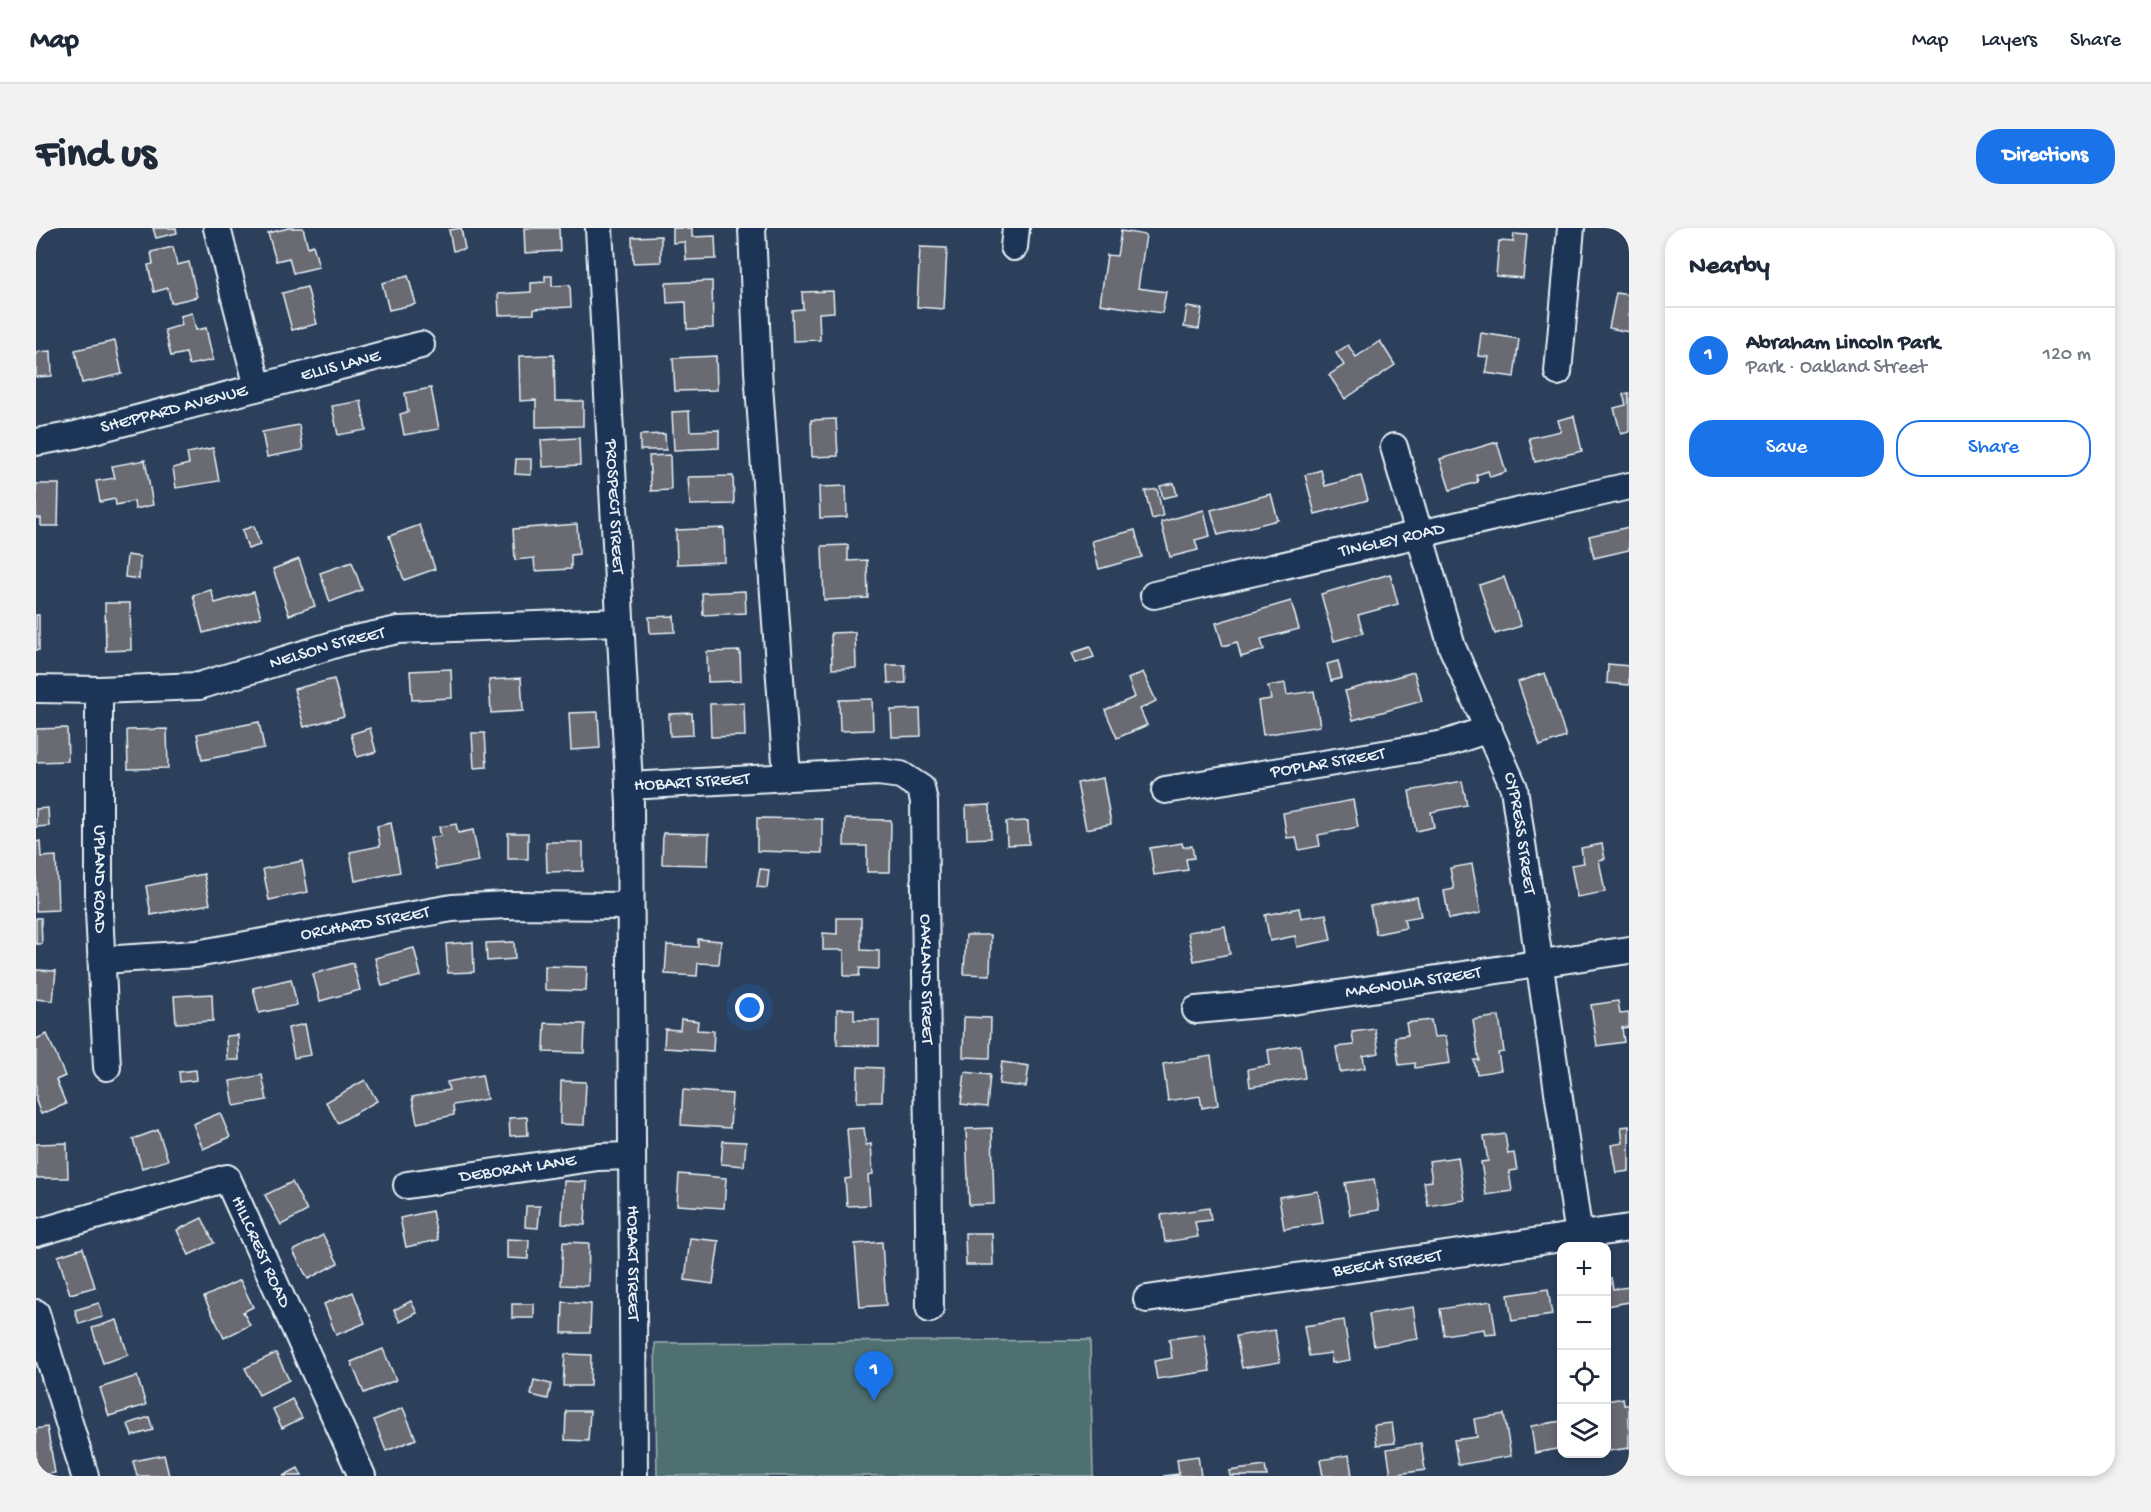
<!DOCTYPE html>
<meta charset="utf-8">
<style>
body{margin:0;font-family:"Gochi Hand",sans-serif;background:#f2f2f3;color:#1f2937}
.controls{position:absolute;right:18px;bottom:18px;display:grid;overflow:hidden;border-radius:12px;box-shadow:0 3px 9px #0003}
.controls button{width:54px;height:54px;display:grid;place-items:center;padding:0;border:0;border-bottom:2px solid #e0e1e3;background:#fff;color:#1f2937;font:30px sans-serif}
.you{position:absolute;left:714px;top:780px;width:21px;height:21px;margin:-15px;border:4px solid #fff;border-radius:50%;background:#1a73e8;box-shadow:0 0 0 9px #1a73e833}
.badge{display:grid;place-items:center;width:39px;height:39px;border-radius:50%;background:#1a73e8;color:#fff;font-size:20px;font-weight:700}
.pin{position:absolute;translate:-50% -50px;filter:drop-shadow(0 2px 3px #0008)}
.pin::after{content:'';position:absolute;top:32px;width:21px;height:18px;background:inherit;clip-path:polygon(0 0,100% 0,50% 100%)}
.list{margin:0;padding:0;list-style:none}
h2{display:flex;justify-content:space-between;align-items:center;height:78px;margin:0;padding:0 24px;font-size:26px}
h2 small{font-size:20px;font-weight:400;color:#747a83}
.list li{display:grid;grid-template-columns:39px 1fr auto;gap:18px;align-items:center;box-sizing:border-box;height:96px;padding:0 24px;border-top:2px solid #e0e1e3}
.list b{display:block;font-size:22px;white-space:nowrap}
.list p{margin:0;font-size:20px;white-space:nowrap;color:#747a83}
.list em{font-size:20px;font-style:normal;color:#747a83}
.actions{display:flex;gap:12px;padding:18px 24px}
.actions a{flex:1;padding:14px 0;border:2px solid #1a73e8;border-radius:24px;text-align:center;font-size:21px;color:#1a73e8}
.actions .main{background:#1a73e8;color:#fff}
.icon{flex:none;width:33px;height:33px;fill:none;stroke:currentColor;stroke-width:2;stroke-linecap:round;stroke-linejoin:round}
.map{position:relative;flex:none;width:1593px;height:1248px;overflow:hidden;border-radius:24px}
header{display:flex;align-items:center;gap:36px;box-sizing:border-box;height:84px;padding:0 30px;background:#fff;border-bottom:2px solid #e0e1e3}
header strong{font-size:28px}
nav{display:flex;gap:33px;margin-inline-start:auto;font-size:21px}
.intro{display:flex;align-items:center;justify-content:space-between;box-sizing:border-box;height:144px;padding:0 36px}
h1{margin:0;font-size:42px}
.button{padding:15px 27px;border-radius:24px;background:#1a73e8;color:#fff;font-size:21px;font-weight:700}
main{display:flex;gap:36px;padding:0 36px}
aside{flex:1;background:#fff;border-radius:24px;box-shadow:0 3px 9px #0003}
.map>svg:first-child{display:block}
.green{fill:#4f7071;stroke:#9cb0b4;stroke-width:1.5}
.building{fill:#696b72;stroke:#e8f1f8;stroke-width:1.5}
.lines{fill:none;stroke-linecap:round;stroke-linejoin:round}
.minor-casing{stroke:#e8f1f8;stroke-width:30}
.minor{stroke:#1d3557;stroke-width:26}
.labels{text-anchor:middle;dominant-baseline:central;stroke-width:4.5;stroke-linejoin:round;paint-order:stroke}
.street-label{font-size:18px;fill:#e8f1f8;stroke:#1d3557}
</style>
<header>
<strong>Map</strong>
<nav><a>Map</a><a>Layers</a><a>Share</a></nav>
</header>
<div class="intro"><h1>Find us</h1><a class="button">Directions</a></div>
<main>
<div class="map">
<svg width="1593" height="1248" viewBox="0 0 1593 1248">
<rect width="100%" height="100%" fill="#2c405c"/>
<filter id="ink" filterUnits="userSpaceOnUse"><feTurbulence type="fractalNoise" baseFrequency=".0167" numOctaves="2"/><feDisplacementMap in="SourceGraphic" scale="12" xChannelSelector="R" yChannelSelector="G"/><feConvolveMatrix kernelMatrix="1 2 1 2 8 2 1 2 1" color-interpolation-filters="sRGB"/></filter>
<g filter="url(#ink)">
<!-- green -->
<polygon class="green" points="1054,1112 1057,1248 621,1248 619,1115"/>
<!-- building -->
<g class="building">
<polygon points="117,0 140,0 141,5 120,10"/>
<polygon points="253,0 267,0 272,19 277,17 283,39 257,45 253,30 240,33 232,5"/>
<polygon points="425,0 429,21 417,23 413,2"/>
<polygon points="488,0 523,0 524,23 489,25"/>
<polygon points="637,0 656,0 656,9 679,8 680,31 650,32 649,14 637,15"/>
<polygon points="1085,3 1110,7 1102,60 1130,64 1126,85 1064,76 1071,27 1081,28"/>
<polygon points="1478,6 1491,7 1487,50 1460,48 1463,13 1477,14"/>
<polygon points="625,8 625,34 597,35 596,9"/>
<polygon points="137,19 141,37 153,34 161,69 135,75 132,60 118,64 112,37 117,36 115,24"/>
<polygon points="884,19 911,20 908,81 881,79"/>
<polygon points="372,48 380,76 353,82 346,55"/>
<polygon points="509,48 516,48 516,58 534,57 535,79 498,81 498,86 463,87 462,66 495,64 495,55 509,54"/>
<polygon points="676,53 677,100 651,101 650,74 631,75 630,55"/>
<polygon points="271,59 281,96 256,102 246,65"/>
<polygon points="797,63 798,84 783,85 784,112 757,113 756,82 767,81 766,64"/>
<polygon points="1580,65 1593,67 1593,104 1573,100"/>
<polygon points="1151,79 1166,81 1163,101 1148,99"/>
<polygon points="156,85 160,102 170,100 177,132 153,137 150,125 135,128 129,102 146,97 144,88"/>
<polygon points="1445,105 1483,111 1478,149 1450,145 1453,129 1442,128"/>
<polygon points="79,113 86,146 46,155 39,122"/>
<polygon points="1344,113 1359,137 1309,171 1293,147 1308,137 1300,125 1312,117 1320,129"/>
<polygon points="15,123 16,148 0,149 0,124"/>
<polygon points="518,127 519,173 547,173 547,198 500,199 500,172 484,173 483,128"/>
<polygon points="680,128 681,162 639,163 637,130"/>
<polygon points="395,160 403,201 368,207 364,186 372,184 369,165"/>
<polygon points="1593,165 1593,204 1585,206 1578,180 1590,177 1587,166"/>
<polygon points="325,173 330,202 302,207 296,178"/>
<polygon points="653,183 654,203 683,202 683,220 638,222 636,184"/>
<polygon points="1538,188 1546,223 1499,234 1493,210 1525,203 1522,192"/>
<polygon points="800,191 802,228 776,229 775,192"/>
<polygon points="263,197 267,222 231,229 226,204"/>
<polygon points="629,206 630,222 604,222 604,207"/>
<polygon points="543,210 544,237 507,239 505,212"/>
<polygon points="1461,214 1470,244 1454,249 1452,243 1440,247 1442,254 1414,262 1404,231"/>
<polygon points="177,220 183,253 140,260 137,240 153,236 151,225"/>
<polygon points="634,227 635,262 615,263 613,228"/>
<polygon points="480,231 495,231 495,247 479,246"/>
<polygon points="109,232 117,277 99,281 98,273 80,277 79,271 64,274 60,253 79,250 76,238"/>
<polygon points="1285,242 1289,258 1325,248 1332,272 1279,286 1269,247"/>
<polygon points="697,248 698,276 654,277 652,249"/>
<polygon points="1138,255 1141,267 1127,270 1124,258"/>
<polygon points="0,256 23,256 22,298 5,298 5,290 0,290"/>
<polygon points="810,258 811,289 784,290 783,259"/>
<polygon points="1121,261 1127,288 1116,291 1109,263"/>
<polygon points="1235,266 1242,292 1182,307 1175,282"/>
<polygon points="1168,282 1174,308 1159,312 1162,322 1134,329 1125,294"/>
<polygon points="541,296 543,326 535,327 535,341 499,343 498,330 479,332 477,301"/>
<polygon points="384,297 399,341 368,352 353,308"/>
<polygon points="218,298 224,317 212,321 206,302"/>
<polygon points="1593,299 1593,322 1558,330 1553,308"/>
<polygon points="688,300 689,334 641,336 640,302"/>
<polygon points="1099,302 1106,329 1063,341 1056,313"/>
<polygon points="812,317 812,333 831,332 832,370 788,372 786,318"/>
<polygon points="91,327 104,329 103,351 89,349"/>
<polygon points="263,331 279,378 253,387 237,341"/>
<polygon points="316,334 326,362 294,374 284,345"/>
<polygon points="1354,346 1362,376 1322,387 1327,405 1298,413 1285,366"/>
<polygon points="1468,349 1485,398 1459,406 1443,357"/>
<polygon points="175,362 179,375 218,364 225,389 167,405 157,367"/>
<polygon points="709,363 710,385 667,387 666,365"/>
<polygon points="1255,373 1263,401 1225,411 1228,422 1205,429 1201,414 1187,418 1180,395"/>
<polygon points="69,375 94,375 95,422 70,423"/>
<rect x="0" y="387" width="3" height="35"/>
<polygon points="638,388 639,404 614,405 613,389"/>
<polygon points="819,404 820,440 796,441 795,405"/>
<polygon points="1054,419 1058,429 1040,435 1036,425"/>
<polygon points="704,423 705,453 672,454 671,424"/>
<polygon points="1302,433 1306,450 1295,453 1291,436"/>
<polygon points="1572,436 1593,438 1593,457 1571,455"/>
<polygon points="851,437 869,437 870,455 852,455"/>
<polygon points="415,441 416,470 376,472 374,443"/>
<polygon points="1107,444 1120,473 1104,481 1111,497 1081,510 1069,482 1099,469 1092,451"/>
<polygon points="1378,444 1386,473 1317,492 1309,463"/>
<polygon points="1509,445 1530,509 1504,518 1482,454"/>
<polygon points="485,450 487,483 455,485 453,452"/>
<polygon points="298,451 308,488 268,499 258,461"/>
<polygon points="1249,455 1251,467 1278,463 1284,498 1227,507 1222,473 1235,471 1232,458"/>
<polygon points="836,471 837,502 804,503 803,472"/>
<polygon points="708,475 709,508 675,509 674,476"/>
<polygon points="884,481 885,508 856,509 855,482"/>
<polygon points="562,484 564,520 535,522 533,485"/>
<polygon points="656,485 657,507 634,508 633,486"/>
<polygon points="223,494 228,520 166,532 161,506"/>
<polygon points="31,500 32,533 0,534 0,501"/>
<polygon points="334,500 340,524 321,529 315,506"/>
<polygon points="131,501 132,540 92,541 91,502"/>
<polygon points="436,505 449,505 451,539 438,540"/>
<polygon points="1067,550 1075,596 1050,601 1041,555"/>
<polygon points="1426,553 1431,577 1395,584 1398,599 1380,603 1373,563"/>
<polygon points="1317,572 1322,599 1282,607 1284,618 1263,622 1260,609 1251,610 1247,585"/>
<polygon points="954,577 955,610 931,611 930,578"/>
<polygon points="12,580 13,598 0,599 0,581"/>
<polygon points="721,590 786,591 786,625 721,623"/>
<polygon points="809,591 855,592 854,644 831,644 831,618 808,618"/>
<polygon points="992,593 993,616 971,617 970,594"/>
<polygon points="355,595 364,644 319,653 314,624 344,618 341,598"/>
<polygon points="420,596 422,605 437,602 443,633 400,641 394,610 405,608 403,599"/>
<rect x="472" y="605" width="20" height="26"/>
<polygon points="627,605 673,606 672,637 626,636"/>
<polygon points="4,613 5,629 20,628 22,682 0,683 0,614"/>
<polygon points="510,614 547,614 547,643 511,644"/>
<polygon points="1146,615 1147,619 1156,618 1158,630 1150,631 1152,642 1118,647 1114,620"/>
<polygon points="1566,616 1569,631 1563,632 1569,664 1541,669 1535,637 1548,635 1545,620"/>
<polygon points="266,633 272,664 233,672 227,641"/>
<polygon points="1436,636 1445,685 1413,691 1408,663 1418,661 1414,640"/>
<polygon points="724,641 733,642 731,660 721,659"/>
<polygon points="168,646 174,676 115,687 110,658"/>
<polygon points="1381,669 1385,688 1368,691 1370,700 1340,706 1334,678"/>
<polygon points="1263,680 1265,690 1290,686 1295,712 1261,719 1259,708 1234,713 1229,687"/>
<polygon points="0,690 5,690 6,716 0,716"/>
<polygon points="801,690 825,690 825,722 843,723 843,741 824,740 823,748 808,748 808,722 787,722 787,705 801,706"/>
<polygon points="1189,698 1194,726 1158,733 1152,704"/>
<polygon points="930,707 955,707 954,747 928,746"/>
<polygon points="662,711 685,713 683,736 662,735 661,748 629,746 631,717 662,719"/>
<polygon points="437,714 438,744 412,745 410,716"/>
<polygon points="478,714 479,731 451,733 450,715"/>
<polygon points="378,720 385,748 346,758 339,730"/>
<polygon points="317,735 324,762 284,773 277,746"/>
<polygon points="509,738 551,739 550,763 509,762"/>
<polygon points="0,742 20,743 17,773 0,771"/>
<polygon points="255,751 261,777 223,785 217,760"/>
<polygon points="176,766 177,793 140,795 138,768"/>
<polygon points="1582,773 1584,786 1593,785 1593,799 1586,800 1588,814 1561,818 1555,777"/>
<polygon points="801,781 818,781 818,792 843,792 843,818 801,817"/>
<polygon points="1463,788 1468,824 1462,825 1465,842 1441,846 1438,832 1443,832 1437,792"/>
<polygon points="928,789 955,790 954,830 927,829"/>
<polygon points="645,791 662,793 661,802 678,803 677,823 628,820 629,801 644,802"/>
<polygon points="1395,792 1398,809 1410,808 1414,835 1379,840 1379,835 1363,837 1359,809 1372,807 1370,795"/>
<polygon points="509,795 549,796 548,825 508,824"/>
<polygon points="269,796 275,827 258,830 252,800"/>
<polygon points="1339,801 1343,825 1327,828 1329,840 1304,844 1300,819 1318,817 1316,804"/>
<polygon points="11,806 29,848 20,852 30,876 5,886 0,873 0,811"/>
<polygon points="202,807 203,832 191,832 190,808"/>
<polygon points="1264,817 1269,850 1214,859 1212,841 1234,837 1232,822"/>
<polygon points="1175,828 1182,877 1166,880 1164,868 1132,873 1127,836"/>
<polygon points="966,834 993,838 990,859 963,856"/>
<polygon points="822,839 847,840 846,874 821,874"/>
<polygon points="160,842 161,852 144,854 143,844"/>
<polygon points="929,844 954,847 951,879 925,876"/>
<polygon points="226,847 231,872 198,878 194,853"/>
<polygon points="446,847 451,871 417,877 418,887 381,895 376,869 413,862 411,854"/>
<polygon points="329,852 341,873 302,895 290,874"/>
<polygon points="525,853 550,854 548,897 524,896"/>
<polygon points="647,862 696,866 694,900 645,897"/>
<polygon points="184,885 194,909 167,921 157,896"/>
<polygon points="491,889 492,907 474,908 473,890"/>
<polygon points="1593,898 1593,943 1580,945 1575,917 1587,915 1585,899"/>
<polygon points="828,900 830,917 835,916 837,946 832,947 834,977 811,978 809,951 815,950 811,901"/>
<polygon points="956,900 958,976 933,977 930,901"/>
<polygon points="122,902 132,932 106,940 97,911"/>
<polygon points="1469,906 1472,926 1478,925 1481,942 1473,943 1476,963 1450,967 1445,934 1452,933 1448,909"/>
<polygon points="687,913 710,914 708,938 685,936"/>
<polygon points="31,915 32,950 0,950 0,916"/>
<polygon points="1422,929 1429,972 1392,978 1388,954 1396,953 1393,933"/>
<polygon points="643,946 690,950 688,980 641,977"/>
<polygon points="1338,951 1343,982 1314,987 1309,955"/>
<polygon points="528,953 551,954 549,997 526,996"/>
<polygon points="256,954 271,983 245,997 229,967"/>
<polygon points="1282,963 1287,995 1248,1001 1243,969"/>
<polygon points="490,978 504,978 502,1000 489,999"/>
<polygon points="1173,980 1175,992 1159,994 1162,1009 1129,1014 1125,987"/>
<polygon points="396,983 402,1012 370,1019 364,990"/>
<polygon points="166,990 178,1015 153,1027 141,1002"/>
<polygon points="929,1005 956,1005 957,1037 930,1037"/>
<polygon points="287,1007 302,1035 272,1051 257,1023"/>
<polygon points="654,1010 683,1013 677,1056 649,1052"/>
<polygon points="471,1011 493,1012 492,1031 471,1030"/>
<polygon points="527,1014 553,1015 552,1058 525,1057"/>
<polygon points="846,1014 850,1077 824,1079 819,1016"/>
<polygon points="47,1020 59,1059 34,1066 22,1028"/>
<polygon points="1575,1050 1577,1061 1593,1059 1593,1074 1570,1078 1570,1051"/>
<polygon points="204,1052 217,1079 207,1084 214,1097 188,1110 168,1069"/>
<polygon points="1512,1061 1516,1087 1476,1093 1472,1067"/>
<polygon points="317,1064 329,1095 300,1107 288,1076"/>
<polygon points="375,1073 381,1085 364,1094 358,1082"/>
<polygon points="1455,1073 1460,1106 1449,1107 1448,1101 1408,1107 1404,1081"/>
<polygon points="527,1074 555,1076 554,1105 526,1105"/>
<polygon points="63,1075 67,1089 43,1096 39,1082"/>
<rect x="476" y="1076" width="22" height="14"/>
<polygon points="1377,1079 1382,1111 1338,1118 1333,1086"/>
<polygon points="81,1092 92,1127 67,1135 56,1100"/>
<polygon points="1308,1092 1314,1132 1296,1135 1295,1125 1273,1128 1268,1098"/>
<polygon points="1239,1102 1244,1134 1206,1140 1200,1108"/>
<polygon points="1168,1106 1174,1143 1121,1151 1118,1133 1136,1130 1133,1111"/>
<polygon points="347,1121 360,1152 328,1165 315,1134"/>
<polygon points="240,1125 253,1152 223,1167 209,1140"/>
<polygon points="529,1126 555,1127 554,1158 527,1158"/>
<polygon points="101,1148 110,1177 73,1188 64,1160"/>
<polygon points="498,1152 515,1156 512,1171 495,1167"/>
<polygon points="1587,1170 1588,1177 1593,1177 1593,1220 1573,1223 1570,1173"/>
<polygon points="256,1171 266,1190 246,1200 237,1181"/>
<polygon points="367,1180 380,1211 350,1223 338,1192"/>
<polygon points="530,1183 554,1183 552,1213 529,1212"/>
<polygon points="1468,1186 1475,1228 1422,1237 1418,1212 1441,1209 1438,1191"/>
<polygon points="113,1189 117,1202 96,1208 92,1196"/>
<polygon points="1526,1193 1526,1220 1499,1225 1495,1198"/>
<polygon points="1356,1195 1359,1215 1341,1217 1338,1197"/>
<polygon points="11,1199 19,1245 0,1248 0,1201"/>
<polygon points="1385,1215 1389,1242 1355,1247 1351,1221"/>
<polygon points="128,1227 133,1248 101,1248 97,1233"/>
<polygon points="1313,1227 1316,1248 1287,1248 1284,1232"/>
<polygon points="1162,1228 1165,1248 1127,1248 1143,1246 1141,1231"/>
<polygon points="1229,1238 1231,1248 1194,1248 1193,1243"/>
<polygon points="262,1240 266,1248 247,1248"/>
</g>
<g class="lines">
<!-- minor casing -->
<g class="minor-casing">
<g id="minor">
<polyline points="181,0 222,159"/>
<path id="s1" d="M563,0L594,575L598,1248"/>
<polyline points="716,0 722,143 751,548"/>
<polyline points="978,19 980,0"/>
<polyline points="1522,144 1535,0"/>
<path id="s2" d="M0,214L39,207L385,117"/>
<path id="s3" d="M1358,219L1416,419L1478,560L1543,1008"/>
<path id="s4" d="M1118,367L1593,258"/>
<path id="s5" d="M0,461L63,462L163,458L310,413L362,402L584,394"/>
<path id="s6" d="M63,462V683L71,839"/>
<path id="s7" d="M593,558L842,544L865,547L885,560L888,574L894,1081"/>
<path id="s8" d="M1129,562L1408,516L1453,501"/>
<path id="s9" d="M66,732L160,726L416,680L470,677L593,678"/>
<path id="s10" d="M1160,782L1256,773L1593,722"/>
<path id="s11" d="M371,957L562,929L595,928"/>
<path id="s12" d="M0,1005L191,950L326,1248"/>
<path id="s13" d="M1111,1071L1593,1000"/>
<polyline points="0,1085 49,1248"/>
</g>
</g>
<!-- minor -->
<use href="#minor" class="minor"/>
</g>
</g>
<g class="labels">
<!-- street labels -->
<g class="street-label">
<text stroke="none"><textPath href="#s2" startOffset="314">ELLIS LANE</textPath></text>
<text stroke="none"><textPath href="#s2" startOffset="142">SHEPPARD AVENUE</textPath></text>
<text stroke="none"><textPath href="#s1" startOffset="279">PROSPECT STREET</textPath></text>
<text stroke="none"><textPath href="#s4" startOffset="244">TINGLEY ROAD</textPath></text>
<text stroke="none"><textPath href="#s5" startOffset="297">NELSON STREET</textPath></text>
<text stroke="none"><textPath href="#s8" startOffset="165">POPLAR STREET</textPath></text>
<text stroke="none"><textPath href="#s7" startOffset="63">HOBART STREET</textPath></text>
<text stroke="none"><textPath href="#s3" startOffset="408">CYPRESS STREET</textPath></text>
<text stroke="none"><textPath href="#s6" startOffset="189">UPLAND ROAD</textPath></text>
<text stroke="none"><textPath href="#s9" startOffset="266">ORCHARD STREET</textPath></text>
<text stroke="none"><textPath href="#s7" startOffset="488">OAKLAND STREET</textPath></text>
<text stroke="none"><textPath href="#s10" startOffset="219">MAGNOLIA STREET</textPath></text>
<text stroke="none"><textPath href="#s11" startOffset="112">DEBORAH LANE</textPath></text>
<text stroke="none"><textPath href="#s12" startOffset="280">HILLCREST ROAD</textPath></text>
<text stroke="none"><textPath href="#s1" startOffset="1036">HOBART STREET</textPath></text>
<text stroke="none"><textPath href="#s13" startOffset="243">BEECH STREET</textPath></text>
</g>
</g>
</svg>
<div class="controls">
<button>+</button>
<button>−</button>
<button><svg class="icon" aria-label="locate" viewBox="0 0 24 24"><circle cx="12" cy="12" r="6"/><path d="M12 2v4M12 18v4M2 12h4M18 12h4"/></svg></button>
<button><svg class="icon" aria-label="layers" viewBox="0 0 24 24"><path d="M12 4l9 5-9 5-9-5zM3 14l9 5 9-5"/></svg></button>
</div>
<div class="you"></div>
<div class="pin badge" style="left:838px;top:1173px">1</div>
</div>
<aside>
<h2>Nearby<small></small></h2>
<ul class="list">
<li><span class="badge">1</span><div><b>Abraham Lincoln Park</b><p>Park · Oakland Street</p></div><em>120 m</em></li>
</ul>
<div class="actions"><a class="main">Save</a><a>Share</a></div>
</aside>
</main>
